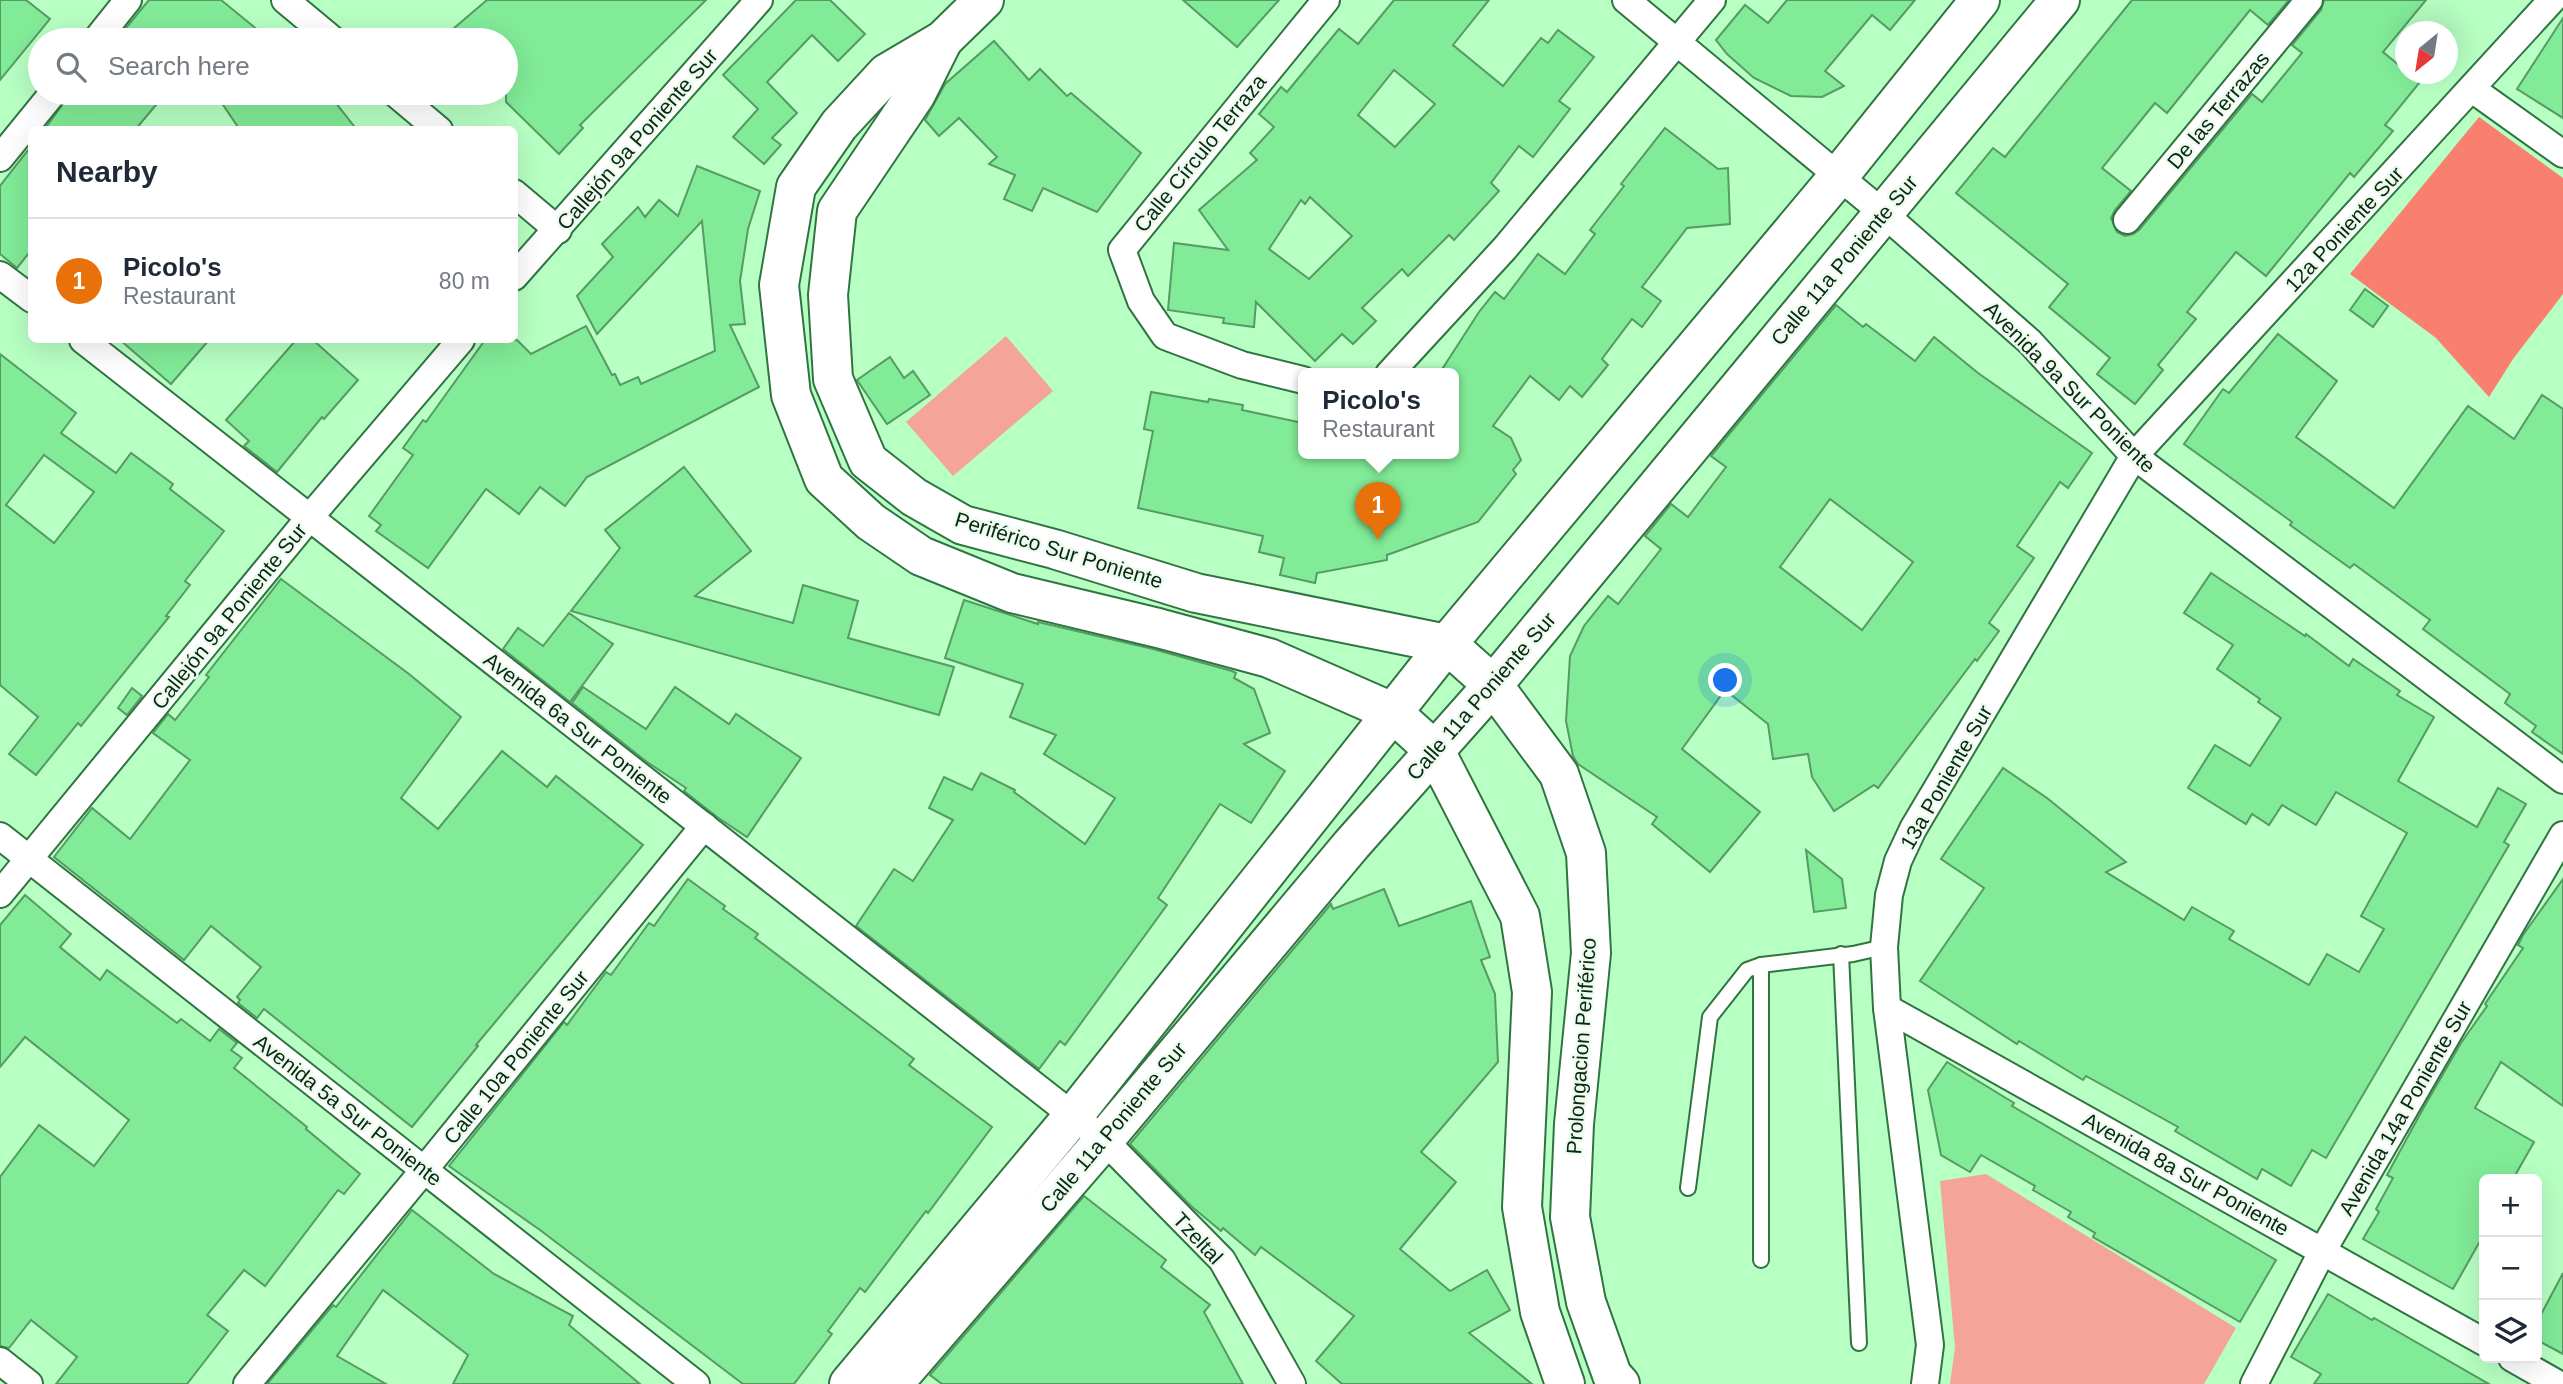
<!DOCTYPE html>
<meta charset="utf-8">
<style>
body{margin:0;font-family:Helvetica,sans-serif;background:#f6f6f7;color:#1f2937}
.controls{position:absolute;right:21px;bottom:21px;display:grid;overflow:hidden;border-radius:10px;box-shadow:0 7px 28px #0002}
.controls button{width:63px;height:63px;display:grid;place-items:center;padding:0;border:0;border-bottom:2px solid #e0e1e3;background:#fff;color:#1f2937;font:35px sans-serif}
.compass{position:absolute;left:2395px;top:21px;width:63px;height:63px;border-radius:50%;background:#fff;box-shadow:0 7px 28px #0002;rotate:210deg}
.you{position:absolute;left:1726px;top:681px;width:24px;height:24px;margin:-18px;border:5px solid #fff;border-radius:50%;background:#1a73e8;box-shadow:0 0 0 10px #1a73e833}
.badge{display:grid;place-items:center;width:46px;height:46px;border-radius:50%;background:#1a73e8;color:#fff;font-size:23px;font-weight:700}
.pin{position:absolute;translate:-50% -58px;filter:drop-shadow(0 2px 4px #0008)}
.pin::after{content:'';position:absolute;top:37px;width:24px;height:21px;background:inherit;clip-path:polygon(0 0,100% 0,50% 100%)}
.popup{position:absolute;left:1298px;top:368px;width:161px;height:91px;box-sizing:border-box;display:grid;place-content:center;border-radius:10px;background:#fff;filter:drop-shadow(0 2px 5px #0005);font-size:23px;white-space:nowrap;color:#747a83}
.popup b{font-size:26px;color:#1f2937}
.popup::after{content:'';position:absolute;left:50%;top:100%;margin-left:-14px;border:14px solid transparent;border-top-color:#fff}
.list{margin:0;padding:0;list-style:none}
h2{display:flex;justify-content:space-between;align-items:center;height:91px;margin:0;padding:0 28px;font-size:30px}
h2 small{font-size:23px;font-weight:400;color:#747a83}
.list li{display:grid;grid-template-columns:46px 1fr auto;gap:21px;align-items:center;box-sizing:border-box;height:126px;padding:0 28px;border-top:2px solid #e0e1e3}
.list b{display:block;font-size:26px;white-space:nowrap}
.list p{margin:0;font-size:23px;white-space:nowrap;color:#747a83}
.list em{font-size:23px;font-style:normal;color:#747a83}
.icon{flex:none;width:38px;height:38px;fill:none;stroke:currentColor;stroke-width:2;stroke-linecap:round;stroke-linejoin:round}
.map{position:relative;flex:none;width:2563px;height:1384px;overflow:hidden}
.search{position:absolute;background:#fff;box-shadow:0 7px 28px #0002;left:28px;top:28px;width:490px;height:77px;display:flex;align-items:center;gap:18px;box-sizing:border-box;padding:0 24px;border-radius:38px;color:#747a83;font-size:26px}
.panel{position:absolute;background:#fff;box-shadow:0 7px 28px #0002;left:28px;top:126px;width:490px;height:217px;border-radius:10px}
.map>svg:first-child{display:block}
.green{fill:#f4a498}
.forest{fill:#f97f6f}
.building{fill:#81eb97;stroke:#569a64;stroke-width:2;fill-rule:evenodd}
.lines{fill:none;stroke-linecap:round;stroke-linejoin:round}
.service-casing{stroke:#307541;stroke-width:18}
.minor-casing{stroke:#307541;stroke-width:30}
.secondary-casing{stroke:#307541;stroke-width:42}
.service{stroke:#fff;stroke-width:14}
.minor{stroke:#fff;stroke-width:26}
.secondary{stroke:#fff;stroke-width:38}
.labels{text-anchor:middle;dominant-baseline:central;stroke-width:5;stroke-linejoin:round;paint-order:stroke}
.street-label{font-size:21px;fill:#092711;stroke:#eefcf0}
</style>
<div class="map">
<svg width="2563" height="1384" viewBox="0 0 2563 1384">
<rect width="100%" height="100%" fill="#b7ffc3"/>
<!-- green -->
<g class="green">
<polygon points="1006,336 1053,391 953,476 906,422"/>
<polygon points="1986,1174 2236,1328 2204,1384 1950,1384 1955,1347 1940,1181"/>
</g>
<!-- forest -->
<polygon class="forest" points="2479,117 2563,178 2563,294 2513,359 2489,397 2436,338 2350,274"/>
<!-- building -->
<g class="building">
<polygon points="0,0 26,0 50,19 0,80"/>
<polygon points="149,0 221,0 270,40 116,40"/>
<polygon points="487,0 706,0 580,125 583,128 559,154 506,102 506,40 440,40"/>
<polygon points="796,0 830,0 865,34 838,61 812,35 767,82 797,113 772,138 781,145 764,164 733,137 758,109 723,75"/>
<polygon points="1183,0 1279,0 1237,47"/>
<path d="M1394,0H1489L1453,45L1503,86L1541,38L1548,43L1558,30L1594,57L1559,101L1570,109L1533,157L1519,146L1491,183L1499,191L1454,240L1449,235L1408,276L1402,269L1362,308L1376,321L1353,344L1342,334L1315,361L1256,302L1254,327L1223,323L1224,318L1168,310L1174,243L1228,250L1199,210L1257,160L1250,153L1274,127L1259,114L1281,87L1287,92L1339,29L1358,44ZM1394,70L1435,104L1395,147L1358,115ZM1310,197L1352,236L1309,279L1269,249L1301,200L1305,204Z"/>
<polygon points="1787,0 1915,0 1890,30 1872,15 1825,71 1844,86 1822,97 1791,96 1754,78 1727,54 1716,40 1745,5 1768,23"/>
<polygon points="2132,0 2289,0 2268,25 2250,10 2167,113 2155,103 2102,168 2131,191 2115,210 2111,218 2117,232 2125,236 2133,234 2139,230 2252,94 2262,102 2302,53 2292,45 2321,10 2324,0 2426,0 2383,52 2405,70 2405,74 2410,74 2420,82 2385,125 2393,131 2354,177 2350,173 2266,276 2236,252 2187,312 2196,319 2158,365 2163,370 2135,404 2097,374 2110,358 2049,307 2068,284 1956,193 1993,148 2005,157"/>
<polygon points="2563,18 2563,118 2517,89"/>
<polygon points="994,41 1029,80 1040,69 1067,96 1071,93 1141,153 1097,212 1043,188 1032,211 1004,199 1015,175 989,164 997,157 959,118 939,136 925,120 945,84"/>
<polygon points="71,93 166,93 135,130 44,130"/>
<polygon points="215,93 328,93 357,130 240,130"/>
<polygon points="1665,128 1718,169 1728,168 1730,224 1687,228 1642,287 1661,301 1642,327 1632,319 1602,359 1608,365 1582,397 1570,386 1559,400 1530,376 1493,426 1511,438 1521,460 1513,470 1516,474 1478,522 1387,555 1387,560 1317,573 1315,583 1280,575 1284,558 1259,552 1263,536 1138,508 1153,431 1144,429 1151,392 1208,402 1209,399 1243,405 1242,410 1303,423 1303,454 1453,454 1453,374 1439,374 1479,312 1495,292 1504,299 1538,254 1565,274 1595,234 1590,230 1624,186 1621,184"/>
<polygon points="32,145 32,249 17,268 0,254 0,186"/>
<polygon points="697,166 760,191 748,229 740,281 745,324 730,325 759,387 587,477 565,506 540,487 519,514 486,489 428,568 376,531 381,525 369,516 413,455 403,448 423,420 426,422 485,340 517,340 531,354 586,326 612,375 615,374 620,385 638,377 641,384 715,351 702,221 597,334 577,296 613,257 602,244 638,207 645,217 659,200 678,216"/>
<polygon points="2365,289 2388,306 2373,327 2350,310"/>
<path d="M1836,305L1863,327L1866,324L1915,361L1934,337L1978,373L2092,453L2068,488L2060,482L2017,546L2034,558L1989,623L1999,631L1977,661L1975,659L1878,788L1874,785L1834,811L1812,777L1808,754L1773,759L1768,724L1725,690L1682,749L1760,812L1710,872L1652,824L1657,817L1578,764L1573,756L1566,721L1570,656L1584,626L1608,596L1618,604L1661,549L1645,536L1671,504L1688,517L1726,467L1711,456ZM1830,499L1913,562L1862,630L1780,567Z"/>
<polygon points="2278,334 2337,381 2296,437 2394,508 2468,406 2514,439 2542,395 2563,409 2563,754 2532,732 2536,726 2505,703 2510,694 2423,629 2430,620 2354,564 2350,568 2290,525 2292,522 2184,444 2223,389 2229,393"/>
<polygon points="120,340 209,340 171,384"/>
<polygon points="296,340 313,340 358,380 324,419 322,417 277,472 244,446 249,441 226,420"/>
<path d="M0,354L76,413L61,433L116,473L131,453L173,484L170,489L224,531L185,581L190,585L166,616L169,617L81,726L78,723L36,775L9,754L38,717L0,685ZM44,455L94,492L54,543L6,505Z"/>
<polygon points="890,357 904,378 913,371 930,395 887,424 857,380"/>
<polygon points="684,467 751,551 695,596 793,623 803,585 858,601 848,638 954,667 939,715 571,611 620,548 605,530"/>
<polygon points="2211,573 2305,636 2306,634 2349,666 2353,659 2400,691 2397,695 2434,717 2398,781 2477,827 2498,788 2526,804 2504,842 2509,845 2326,1158 2312,1150 2291,1186 2262,1169 2257,1179 2175,1131 2178,1127 2086,1076 2083,1080 2019,1041 2017,1044 1920,981 1984,888 1941,859 2003,768 2047,798 2126,862 2106,872 2184,920 2192,907 2234,931 2229,939 2309,985 2327,954 2359,972 2384,929 2361,916 2407,833 2336,792 2316,825 2282,805 2269,825 2252,814 2246,824 2188,788 2215,745 2250,766 2281,718 2258,702 2260,699 2217,669 2233,645 2184,613"/>
<polygon points="281,579 409,674 461,717 401,798 438,829 502,751 547,787 556,776 643,845 476,1045 478,1046 412,1127 264,1009 257,1018 238,1003 240,1000 237,997 261,967 211,926 184,960 54,857 92,808 130,839 190,760 153,733 168,714 175,720 209,677 206,675"/>
<polygon points="964,600 1038,624 1038,622 1153,649 1232,671 1236,673 1234,678 1254,689 1270,733 1244,744 1285,771 1251,823 1220,804 1158,898 1167,905 1065,1045 1060,1041 1039,1069 856,926 894,869 913,881 953,820 929,808 944,777 972,790 981,773 1015,790 1014,792 1085,844 1115,798 1044,754 1056,735 1010,717 1023,684 945,658"/>
<polygon points="569,613 613,644 570,702 503,649 518,628 543,646"/>
<polygon points="583,687 646,729 675,687 729,724 736,714 801,758 747,837 717,817 684,791 686,788 647,762 572,703"/>
<polygon points="132,688 142,696 127,715 118,708"/>
<polygon points="1806,850 1842,879 1846,908 1814,912"/>
<polygon points="688,879 725,906 723,909 758,934 755,938 914,1059 909,1065 992,1127 928,1213 926,1211 865,1292 860,1288 828,1331 832,1334 794,1384 743,1384 540,1230 449,1166 564,1022 567,1025 606,972 611,975 649,923 654,926"/>
<polygon points="2563,879 2563,1106 2501,1062 2475,1108 2534,1142 2513,1179 2484,1179 2484,1234 2453,1289 2363,1239 2379,1212 2376,1209 2393,1178 2387,1175 2424,1107 2461,1043 2487,1006 2485,1004 2523,948 2518,945 2523,935"/>
<polygon points="1384,889 1399,926 1471,901 1490,957 1481,960 1495,994 1498,1062 1421,1152 1456,1182 1400,1249 1450,1291 1487,1270 1510,1310 1469,1333 1532,1384 1342,1384 1316,1361 1354,1316 1261,1247 1255,1255 1223,1228 1221,1231 1191,1206 1130,1144 1331,904 1333,909"/>
<polygon points="25,895 71,934 60,947 100,980 107,970 177,1023 181,1019 210,1041 219,1029 237,1043 231,1050 242,1058 234,1068 307,1127 306,1129 360,1174 344,1194 338,1190 265,1286 244,1270 207,1315 228,1331 187,1384 56,1384 77,1357 31,1320 9,1348 0,1346 0,1177 39,1125 94,1166 129,1120 25,1037 0,1067 0,925"/>
<polygon points="1947,1062 2014,1103 2012,1106 2276,1260 2240,1322 2093,1237 2095,1233 2068,1217 2071,1212 2033,1190 2035,1186 1981,1155 1970,1172 1941,1155 1928,1090"/>
<polygon points="1084,1196 1166,1260 1161,1267 1210,1305 1204,1312 1243,1384 942,1384 930,1375"/>
<polygon points="412,1210 494,1274 573,1316 569,1325 640,1384 453,1384 468,1355 383,1290 337,1356 386,1384 267,1384 333,1305 336,1307"/>
<polygon points="2563,1273 2563,1354 2537,1340 2537,1322"/>
<polygon points="2328,1294 2372,1320 2374,1318 2489,1384 2314,1384 2321,1374 2291,1357"/>
</g>
<g class="lines">
<!-- service casing -->
<g class="service-casing">
<g id="service">
<polyline points="1841,954 1859,1343"/>
<polyline points="1688,1188 1710,1017 1747,970 1761,965 1853,954 1884,947"/>
<polyline points="1761,1260 1761,965"/>
</g>
</g>
<!-- minor casing -->
<g class="minor-casing">
<g id="minor">
<polyline points="285,0 333,40"/>
<polyline points="1626,0 1883,213 2030,342 2134,456 2563,780"/>
<polyline points="96,40 128,0"/>
<polyline points="2472,89 2563,154"/>
<polyline points="395,93 439,130"/>
<polyline points="0,158 53,93"/>
<polyline points="514,193 558,230"/>
<polyline points="2127,220 2309,0"/>
<polyline points="0,275 32,299"/>
<polyline points="514,277 759,0"/>
<polyline points="83,340 1104,1140 1222,1260 1292,1384"/>
<polyline points="1389,374 1505,248 1712,0"/>
<polyline points="1303,380 1242,365 1165,336 1141,301 1122,250 1326,0"/>
<polyline points="0,836 696,1384"/>
<polyline points="0,894 310,517 461,340"/>
<polyline points="1887,1008 2484,1342"/>
<polyline points="2512,1358 2558,1384"/>
<polyline points="0,1361 29,1384"/>
<polyline points="247,1384 424,1170 704,826"/>
<polyline points="1925,1384 1930,1345 1887,1008 1884,947 1889,895 1898,861 1913,829 2134,456 2552,0"/>
<polyline points="2254,1384 2323,1250 2563,835"/>
</g>
</g>
<!-- secondary casing -->
<g class="secondary-casing">
<g id="secondary">
<polyline points="984,0 943,40 887,73 839,125 796,187 779,285 791,395 824,479 871,522 921,556 1012,593 1158,628 1269,658 1392,712 1435,751 1520,916 1532,992 1522,1207 1540,1312 1565,1384"/>
<polyline points="943,40 916,94 837,211 828,295 833,379 868,461 914,497 963,525 1054,549 1196,593 1447,644 1493,685 1559,774 1586,853 1591,953 1574,1124 1570,1217 1586,1302 1612,1375 1620,1384"/>
<polyline points="849,1384 1074,1115 1447,644 1838,177 1980,0"/>
<polyline points="893,1384 1104,1140 1352,844 1493,685 2060,0"/>
</g>
</g>
<!-- service -->
<use href="#service" class="service"/>
<!-- minor -->
<use href="#minor" class="minor"/>
<!-- secondary -->
<use href="#secondary" class="secondary"/>
</g>
<g class="labels">
<!-- street labels -->
<g class="street-label">
<text transform="translate(2218 110) rotate(-50)">De las Terrazas</text>
<text transform="translate(637 139) rotate(-49)">Callejón 9a Poniente Sur</text>
<text transform="translate(1200 153) rotate(-51)">Calle Círculo Terraza</text>
<text transform="translate(2344 229) rotate(-47)">12a Poniente Sur</text>
<text transform="translate(1844 260) rotate(-50)">Calle 11a Poniente Sur</text>
<text transform="translate(2070 387) rotate(45)">Avenida 9a Sur Poniente</text>
<text transform="translate(1059 550) rotate(17)">Periférico Sur Poniente</text>
<text transform="translate(229 616) rotate(-51)">Callejón 9a Poniente Sur</text>
<text transform="translate(1481 696) rotate(-49)">Calle 11a Poniente Sur</text>
<text transform="translate(578 728) rotate(38)">Avenida 6a Sur Poniente</text>
<text transform="translate(1946 777) rotate(-60)">13a Poniente Sur</text>
<text transform="translate(1581 1046) rotate(-86)">Prolongacion Periférico</text>
<text transform="translate(516 1057) rotate(-51)">Calle 10a Poniente Sur</text>
<text transform="translate(2405 1108) rotate(-60)">Avenida 14a Poniente Sur</text>
<text transform="translate(348 1110) rotate(38)">Avenida 5a Sur Poniente</text>
<text transform="translate(1113 1127) rotate(-50)">Calle 11a Poniente Sur</text>
<text transform="translate(2186 1174) rotate(29)">Avenida 8a Sur Poniente</text>
<text transform="translate(1198 1238) rotate(47)">Tzeltal</text>
</g>
</g>
</svg>
<div class="controls">
<button>+</button>
<button>−</button>
<button><svg class="icon" aria-label="layers" viewBox="0 0 24 24"><path d="M12 4l9 5-9 5-9-5zM3 14l9 5 9-5"/></svg></button>
</div>
<svg class="compass" viewBox="-18 -18 36 36"><path d="M0-13l5 13h-10z" fill="#e53935"/><path d="M0 13l5-13h-10z" fill="#747a83"/></svg>
<div class="you"></div>
<div class="pin badge" style="left:1378px;top:540px;background:#e8710a">1</div>
<div class="popup"><b>Picolo's</b>Restaurant</div>
<div class="search"><svg class="icon" aria-label="search" viewBox="0 0 24 24"><circle cx="10" cy="10" r="6"/><path d="M15 15l6 6"/></svg>Search here</div>
<section class="panel">
<h2>Nearby<small></small></h2>
<ul class="list">
<li><span class="badge" style="background:#e8710a">1</span><div><b>Picolo's</b><p>Restaurant</p></div><em>80 m</em></li>
</ul>
</section>
</div>
